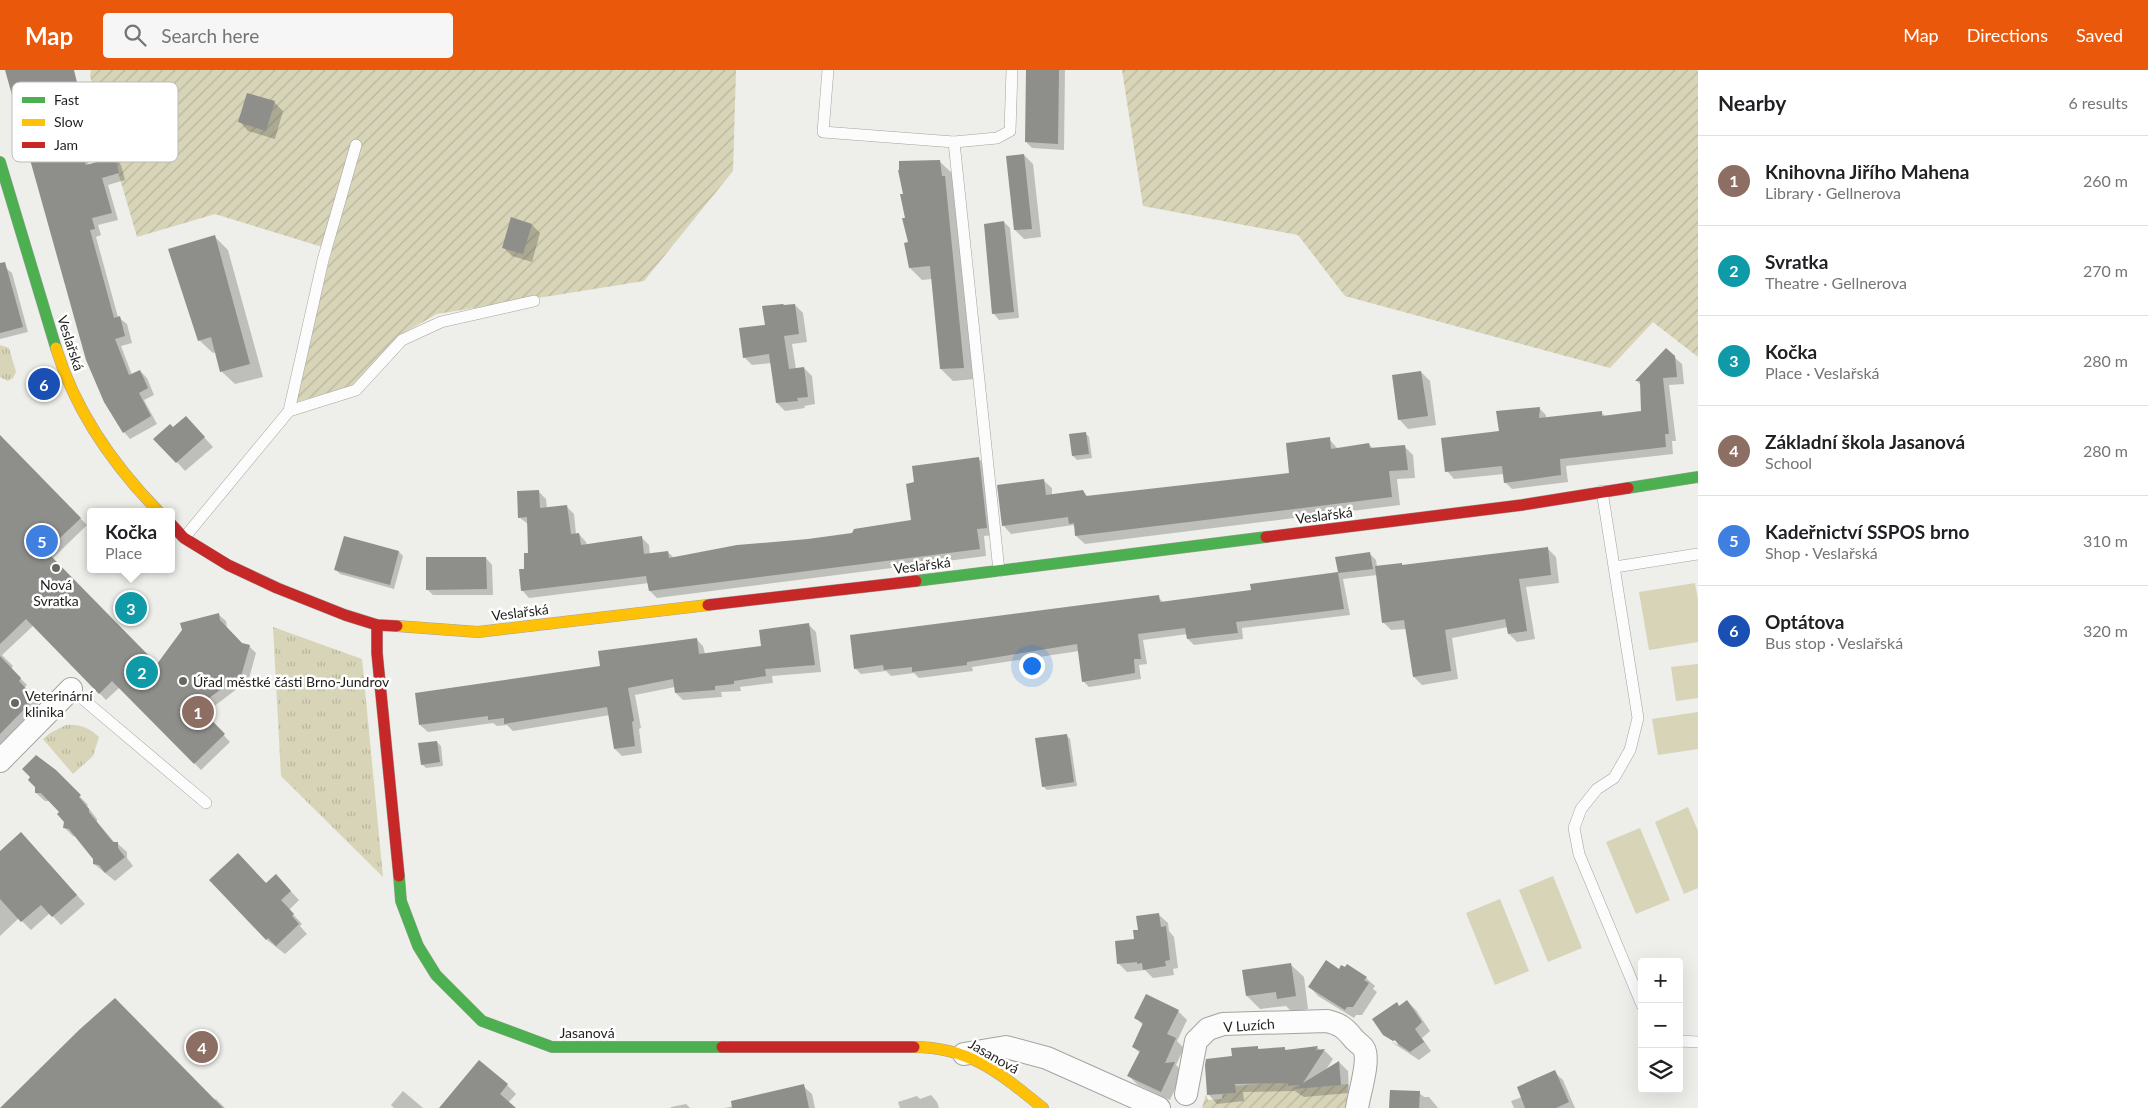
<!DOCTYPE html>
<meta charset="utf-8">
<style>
body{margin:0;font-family:Lato,sans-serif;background:#f6f6f6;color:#202124}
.controls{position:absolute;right:15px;bottom:15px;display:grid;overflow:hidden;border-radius:5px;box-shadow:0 5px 20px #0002}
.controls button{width:45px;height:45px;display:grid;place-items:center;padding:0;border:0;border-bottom:1px solid #e0e0e0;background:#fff;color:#202124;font:25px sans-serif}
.you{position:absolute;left:1031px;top:595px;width:18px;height:18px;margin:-12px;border:4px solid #fff;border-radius:50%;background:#1a73e8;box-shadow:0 0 0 8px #1a73e833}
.badge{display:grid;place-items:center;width:32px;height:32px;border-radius:50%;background:#ea580c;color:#fff;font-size:16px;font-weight:700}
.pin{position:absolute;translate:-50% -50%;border:2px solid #fff;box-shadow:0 1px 5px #0006}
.popup{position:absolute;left:87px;top:438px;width:88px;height:65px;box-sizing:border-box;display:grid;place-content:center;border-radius:5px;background:#fff;filter:drop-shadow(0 1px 4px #0005);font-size:16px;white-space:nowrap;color:#757577}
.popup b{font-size:19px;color:#202124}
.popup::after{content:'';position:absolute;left:50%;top:100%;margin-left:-10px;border:10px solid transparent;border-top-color:#fff}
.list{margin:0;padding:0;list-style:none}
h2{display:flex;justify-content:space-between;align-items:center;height:65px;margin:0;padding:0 20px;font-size:21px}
h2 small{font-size:16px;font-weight:400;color:#757577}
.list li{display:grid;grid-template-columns:32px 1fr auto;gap:15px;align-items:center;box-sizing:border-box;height:90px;padding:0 20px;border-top:1px solid #e0e0e0}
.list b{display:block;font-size:19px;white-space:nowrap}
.list p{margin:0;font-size:16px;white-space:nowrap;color:#757577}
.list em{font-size:16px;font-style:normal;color:#757577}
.icon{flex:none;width:28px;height:28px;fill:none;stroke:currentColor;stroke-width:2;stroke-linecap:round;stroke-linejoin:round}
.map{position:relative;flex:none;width:1698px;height:1038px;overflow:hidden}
header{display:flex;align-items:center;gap:30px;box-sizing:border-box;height:70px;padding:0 25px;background:#ea580c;color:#fff}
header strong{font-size:24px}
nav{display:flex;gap:28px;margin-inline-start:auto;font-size:18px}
.search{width:350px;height:45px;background:#f6f6f6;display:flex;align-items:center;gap:12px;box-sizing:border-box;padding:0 18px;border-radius:5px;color:#757577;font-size:19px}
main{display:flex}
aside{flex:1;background:#fff}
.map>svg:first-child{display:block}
.grass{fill:url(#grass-tufts)}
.garden{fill:url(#garden-furrows)}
.pitch{fill:#d7d4b8}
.shadow{fill:#0003}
.building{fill:#8e8e8b}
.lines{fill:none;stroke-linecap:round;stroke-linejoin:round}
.lane-casing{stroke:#a4a3a0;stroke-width:12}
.street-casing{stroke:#a4a3a0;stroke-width:24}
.fast-casing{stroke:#a4a3a0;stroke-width:12}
.slow-casing{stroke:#a4a3a0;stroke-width:12}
.jam-casing{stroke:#a4a3a0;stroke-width:12}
.lane{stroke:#fcfcfc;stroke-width:11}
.street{stroke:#fcfcfc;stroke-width:22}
.fast{stroke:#4caf50;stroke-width:11}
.slow{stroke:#ffc107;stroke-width:11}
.jam{stroke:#c62828;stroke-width:11}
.poi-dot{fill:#676764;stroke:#fff;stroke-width:2}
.labels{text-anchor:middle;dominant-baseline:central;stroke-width:5;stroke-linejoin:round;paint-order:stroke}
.street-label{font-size:14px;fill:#1f1f1c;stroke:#fff}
.poi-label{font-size:14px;fill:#1f1f1c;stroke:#fff;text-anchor:start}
.key{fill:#fff;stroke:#bcbcbb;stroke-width:1}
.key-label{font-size:14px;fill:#1f1f1c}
</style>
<header>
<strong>Map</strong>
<div class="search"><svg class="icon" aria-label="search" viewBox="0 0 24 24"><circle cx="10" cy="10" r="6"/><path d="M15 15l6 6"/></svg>Search here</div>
<nav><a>Map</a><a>Directions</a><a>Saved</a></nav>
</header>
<main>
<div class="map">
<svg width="1698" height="1038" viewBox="0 0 1698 1038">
<defs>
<pattern id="grass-tufts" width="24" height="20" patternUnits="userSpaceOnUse" patternTransform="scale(1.25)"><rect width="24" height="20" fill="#d7d4b8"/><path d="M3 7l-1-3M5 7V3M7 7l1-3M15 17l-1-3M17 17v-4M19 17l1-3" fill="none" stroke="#b8b69e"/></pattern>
<pattern id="garden-furrows" width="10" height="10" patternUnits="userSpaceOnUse" patternTransform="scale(1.25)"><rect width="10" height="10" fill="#d7d4b8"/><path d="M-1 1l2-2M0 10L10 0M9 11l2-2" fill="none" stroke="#b8b69e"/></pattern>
</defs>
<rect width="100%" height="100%" fill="#eeeeea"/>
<!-- grass -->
<g class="grass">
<polygon points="0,275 9,278 16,302 13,308 8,311 0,307"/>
<polygon points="273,557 362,589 383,807 281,706"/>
<path d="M66,655C80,654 89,658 99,667L93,686L73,704L43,669L50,663Z"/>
</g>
<!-- garden -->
<g class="garden">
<polygon points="91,0 736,0 733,101 644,211 437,244 398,266 354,315 293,333 332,180 215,144 137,167 90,6"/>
<polygon points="1122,0 1698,0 1698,287 1653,252 1610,298 1345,226 1298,165 1143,136"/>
<polygon points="1288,1011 1288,1016 1315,1014 1316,1017 1348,1014 1347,1038 1202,1038 1206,1024 1208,1030 1222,1029 1222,1024 1235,1023 1235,1016"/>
</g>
<!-- pitch -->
<g class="pitch">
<polygon points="1695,513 1698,530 1698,572 1649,580 1639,522"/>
<polygon points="1698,594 1698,628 1676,631 1671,597"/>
<polygon points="1698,642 1698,679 1658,685 1652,649"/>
<polygon points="1688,737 1698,761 1698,818 1684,824 1655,752"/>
<polygon points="1640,758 1670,830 1636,844 1606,772"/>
<polygon points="1553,806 1582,878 1548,892 1519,820"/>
<polygon points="1500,829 1529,901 1495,915 1466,843"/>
</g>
<!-- shadow -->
<g class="shadow">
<polygon points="6,0 63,0 84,22 87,36 71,40 89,95 114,88 121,95 125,110 108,115 118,150 98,155 101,165 96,167 118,247 127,254 132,273 121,276 132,305 140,301 147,308 154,325 144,330 157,354 130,369 124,362"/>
<polygon points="1028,0 1065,0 1064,80 1032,78 1026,72"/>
<polygon points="274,32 283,41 275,69 248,61 240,52"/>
<polygon points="1024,85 1033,94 1041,167 1024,169 1015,160"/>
<polygon points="939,91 952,103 975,309 953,311 941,299 932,209 922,210 910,198 905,125"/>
<polygon points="1004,152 1010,158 1019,248 999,250 994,244"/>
<polygon points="532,155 540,163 532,192 512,186 503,177"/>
<polygon points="215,167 228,180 263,307 235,314 221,301 216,282 213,283 199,270"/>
<polygon points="6,198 12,203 28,262 0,269 0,199"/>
<polygon points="795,235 803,243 807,272 792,274 796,299 804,298 812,306 815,334 804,336 805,338 785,341 777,333 771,293 752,295 744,287 766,256"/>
<polygon points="1666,280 1682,294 1684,314 1669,315 1676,371 1672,371 1673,384 1566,396 1568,412 1512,419 1505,412 1504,404 1454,409 1447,401 1500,362 1539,338 1546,345 1546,348 1602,343 1606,347 1642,342 1642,316 1637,311"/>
<polygon points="1421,302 1430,311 1436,355 1408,359 1400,350 1393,306"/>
<polygon points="195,357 213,377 185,401 177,392"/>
<polygon points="1085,363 1089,367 1092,388 1077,390 1073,386"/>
<polygon points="0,367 87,455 52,489 157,596 219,545 226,551 227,558 242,574 249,576 256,583 246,619 238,618 204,644 230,672 201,700 120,617 106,630 34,555 2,585 13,596 11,599 27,615 24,618 41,636 0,679"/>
<polygon points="1329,369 1338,379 1369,374 1373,379 1404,376 1413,385 1415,408 1397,409 1400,435 1085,474 1076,466 1075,458 1073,455 1011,464 1003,455 1043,410 1052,418 1052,425 1083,421 1088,427 1291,404"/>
<polygon points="978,388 986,396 994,465 984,466 986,486 657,528 650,521 649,513 529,528 522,520 529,484 529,455 519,447 539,422 546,429 547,439 566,436 574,444 576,464 579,464 586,472 587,475 641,467 649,475 650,485 668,482 674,488 853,464 912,451"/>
<polygon points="345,468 399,482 403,486 394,519 340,504 336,500"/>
<polygon points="1547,478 1556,487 1559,513 1526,517 1535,569 1517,572 1509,564 1508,557 1452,568 1458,609 1422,615 1414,607 1407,559 1391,560 1383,552 1377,505 1343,509 1350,545 1242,558 1243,569 1194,575 1188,569 1188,564 1143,570 1147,594 1139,595 1141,609 1089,617 1083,611 1079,581 972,597 973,601 919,608 914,603 891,606 886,601 861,604 855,598 1158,527 1164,533 1252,521 1252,515 1339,503 1337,488 1370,484 1376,490 1377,497 1401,494 1403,496"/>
<polygon points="486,488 492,495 493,525 433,525 427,519"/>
<polygon points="809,555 816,562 821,602 772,606 773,613 740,617 741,621 721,622 722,627 683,630 676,623 675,617 635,625 641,658 639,659 642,683 622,686 615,679 610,645 513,661 507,655 497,656 493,653 428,662 420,655 696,569 703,576 705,584 763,577"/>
<polygon points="1066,665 1070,669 1077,716 1047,720 1043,716"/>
<polygon points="437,672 441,676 443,696 426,698 422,694"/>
<polygon points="55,701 88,735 87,736 97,749 97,752 115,773 118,774 127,782 127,788 133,796 115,811 94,794 94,788 77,767 73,766 64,757 65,752 61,742 50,731 45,731 36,723"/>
<polygon points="29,772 85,834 61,855 50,843 31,860 19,848 0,866 0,783"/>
<polygon points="276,806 299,830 289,840 302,854 300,856 307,864 285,884 267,870 211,810 266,815"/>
<polygon points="1159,845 1168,853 1169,861 1174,867 1178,898 1173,899 1174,905 1153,908 1145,900 1127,902 1119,894 1140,861"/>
<polygon points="1290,894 1304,907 1308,939 1292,942 1286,936 1260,939 1247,926"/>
<polygon points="1339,900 1366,908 1375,916 1373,919 1377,922 1362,945 1356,945 1354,948 1318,926 1310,917"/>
<polygon points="1407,931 1416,940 1430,961 1422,968 1431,981 1419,990 1393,973 1392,972 1398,975 1399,973 1387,966 1399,937"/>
<polygon points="1178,941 1187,950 1177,971 1184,978 1176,995 1183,1002 1170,1030 1138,1015 1129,1006 1140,983 1133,977 1143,955 1136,948"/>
<polygon points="1257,977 1260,980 1284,978 1287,981 1318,978 1321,981 1325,981 1333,989 1325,1001 1339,992 1348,1001 1349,1023 1304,1027 1295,1021 1243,1022 1244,1031 1217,1034 1209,1025 1233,987"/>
<polygon points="1554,1002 1563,1010 1575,1038 1514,1038 1511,1031 1522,1027"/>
<polygon points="507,1015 516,1024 508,1033 514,1038 448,1038"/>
<polygon points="803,1016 812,1024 815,1038 725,1038 752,1032"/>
<polygon points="403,1021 423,1038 394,1038 391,1035"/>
<polygon points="1419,1023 1424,1027 1429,1027 1438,1038 1391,1038"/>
<polygon points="931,1025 937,1032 939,1038 900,1038 898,1032 917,1026 920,1029"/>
<polygon points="216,1029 225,1038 2,1038 214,1030"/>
<polygon points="686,1034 690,1038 671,1038 671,1037"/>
</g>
<!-- building -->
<g class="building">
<polygon points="5,0 74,0 81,29 65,34 86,95 115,87 119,103 102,108 112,143 92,148 95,159 90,160 114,248 120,246 125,266 115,269 129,305 140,300 148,318 139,323 151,346 123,363 104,332 86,290"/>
<polygon points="1026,0 1059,0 1058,74 1025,72"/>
<polygon points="247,23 275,31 266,61 238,52"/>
<polygon points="1024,84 1032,159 1014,160 1006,86"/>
<polygon points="940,90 942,106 945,106 964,298 940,299 930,196 909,198 904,173 908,172 902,148 905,148 900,124 903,124 898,100 899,100 899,91"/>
<polygon points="511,147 532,154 523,184 502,178"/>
<polygon points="1004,151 1014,242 992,244 984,154"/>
<polygon points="215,165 250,294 220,302 211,267 198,271 168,179"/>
<polygon points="5,192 23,257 0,263 0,193"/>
<polygon points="783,234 784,235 795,234 799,264 784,266 789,299 804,297 808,327 797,328 798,331 776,333 769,284 743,288 739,258 765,255 762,236"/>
<polygon points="1666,278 1675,286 1677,307 1663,308 1669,364 1665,364 1666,377 1560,389 1561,405 1504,413 1502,396 1445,402 1441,368 1499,361 1496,341 1540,337 1539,348 1602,341 1602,346 1641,341 1640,311 1635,311"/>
<polygon points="1421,301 1428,346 1398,350 1392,305"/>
<polygon points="186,346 205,367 176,393 153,369 170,354 173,357"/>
<polygon points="1086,362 1089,384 1072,386 1069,364"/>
<polygon points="0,365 81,448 46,481 157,594 182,560 180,553 219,543 220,550 242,573 250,575 239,613 231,612 198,636 225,664 194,694 112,611 99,624 26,549 0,574"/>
<polygon points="1330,367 1331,379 1369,373 1370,378 1405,375 1408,400 1389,401 1392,427 1075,466 1074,453 1069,454 1068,447 1002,456 997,415 1044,409 1046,425 1083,420 1086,426 1289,403 1286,373"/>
<polygon points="979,387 987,458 977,459 980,479 649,521 646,506 521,521 519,499 524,499 524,483 528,483 527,447 518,448 517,421 539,420 540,438 567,435 571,464 579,463 581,475 642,466 644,484 668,481 669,488 737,475 808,469 852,463 854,459 911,450 906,414 914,412 912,396"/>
<polygon points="344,466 399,481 390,515 334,500"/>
<polygon points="1548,477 1551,505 1519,509 1527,561 1508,564 1505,549 1445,560 1451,601 1413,607 1404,550 1382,553 1375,496 1402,493 1402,495"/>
<polygon points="1370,482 1373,499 1338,503 1344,539 1236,552 1238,563 1211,566 1187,569 1185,558 1138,564 1141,589 1134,589 1135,603 1082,612 1077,574 967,592 967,595 912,602 912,597 884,600 883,595 854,599 850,565 1159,525 1160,532 1251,520 1250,514 1338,502 1335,487"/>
<polygon points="426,487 486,487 487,519 426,520"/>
<polygon points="809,553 815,595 765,599 766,606 734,611 734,614 715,616 715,620 675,623 673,609 628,618 634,651 632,652 635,676 614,679 607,637 504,654 504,648 488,650 488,646 419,655 415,623 600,596 598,581 667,572 697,568 699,584 761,576 759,560"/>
<polygon points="0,586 21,608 19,611 35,628 0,664"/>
<polygon points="1067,664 1074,712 1042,717 1035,668"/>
<polygon points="437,671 440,692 421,695 418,673"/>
<polygon points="36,685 56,700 81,725 79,727 89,739 89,742 113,772 118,772 118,778 125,787 105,803 99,795 93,794 93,789 69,759 63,758 64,752 57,744 59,742 41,723 35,723 35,717 28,710 30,707 22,699"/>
<polygon points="21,762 77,825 52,847 41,835 21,852 0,829 0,781"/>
<polygon points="238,783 266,813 276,804 291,821 281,830 294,844 292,846 299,854 276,876 268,868 266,870 209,810"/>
<polygon points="1159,843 1161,857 1166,856 1170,890 1165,891 1166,896 1143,900 1142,893 1137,894 1137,892 1117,894 1115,871 1134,869 1133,860 1138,860 1136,846"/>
<polygon points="1326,890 1339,899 1341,895 1345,897 1347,894 1367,907 1364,910 1369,913 1353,937 1347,937 1345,940 1308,917"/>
<polygon points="1291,893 1296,926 1277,929 1276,922 1246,926 1242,900"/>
<polygon points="1146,924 1179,940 1167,964 1176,968 1165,993 1175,992 1161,1022 1127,1006 1140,981 1132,977 1143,953 1134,948"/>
<polygon points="115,928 223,1038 0,1038 79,960"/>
<polygon points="1407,930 1422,952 1415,959 1424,972 1410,982 1398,974 1395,970 1393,971 1383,965 1372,949 1397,932 1399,936"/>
<polygon points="1258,976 1258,979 1285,977 1285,980 1318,976 1316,980 1325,979 1303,1013 1339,991 1341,1015 1294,1019 1300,1015 1288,1016 1288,1013 1235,1014 1236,1023 1207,1025 1205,995 1206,989 1232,986 1231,978"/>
<polygon points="479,990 508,1014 500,1024 516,1038 439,1038"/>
<polygon points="1555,1000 1569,1032 1556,1038 1525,1038 1517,1017"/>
<polygon points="804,1014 809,1038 732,1038 731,1031"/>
<polygon points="1390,1020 1420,1021 1419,1038 1389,1038"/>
</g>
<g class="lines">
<!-- lane casing -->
<g class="lane-casing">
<g id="lane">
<polyline points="828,0 823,62 954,72 999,501"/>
<polyline points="954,72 997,68 1010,61 1012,0"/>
<polyline points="289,341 356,320 402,270 441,252 534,231"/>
<polyline points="1602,421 1638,648 1630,680 1614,708 1597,719 1581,739 1574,758 1579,784 1642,935"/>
<polyline points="184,468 289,341 323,190 356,75"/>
<polyline points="1615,497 1698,484"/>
<polyline points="71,619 206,733"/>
<polyline points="1679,971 1698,972"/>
</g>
</g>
<!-- street casing -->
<g class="street-casing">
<g id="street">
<polyline points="0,691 71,619"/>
<polyline points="964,984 1006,977 1047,988 1159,1038"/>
<path d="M1186,1024L1196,971L1208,959L1223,954L1327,951C1340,954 1345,958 1353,968C1356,972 1362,975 1364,979C1370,991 1359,1024 1357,1038"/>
</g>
</g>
<!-- fast casing -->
<g class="fast-casing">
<g id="fast">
<polyline points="0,92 56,278"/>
<polyline points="1628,418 1698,407"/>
<polyline points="916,511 1266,467"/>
<polyline points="399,806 401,831 418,876 436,905 482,951 552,977 722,977"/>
</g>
</g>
<!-- slow casing -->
<g class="slow-casing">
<g id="slow">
<path d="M56,278C75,340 114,396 159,442"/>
<polyline points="397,556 478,562 708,535"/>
<path d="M914,977C970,977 1001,1004 1043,1038"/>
</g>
</g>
<!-- jam casing -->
<g class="jam-casing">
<g id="jam">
<polyline points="171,454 184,468 228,495 277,518 345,545 377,555 397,556"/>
<polyline points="1266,467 1522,435 1628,418"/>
<polyline points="708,535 916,511"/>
<polyline points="377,555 377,583 399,806"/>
<polyline points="722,977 914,977"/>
</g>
</g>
<!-- lane -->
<use href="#lane" class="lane"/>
<!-- street -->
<use href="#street" class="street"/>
<!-- fast -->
<use href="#fast" class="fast"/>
<!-- slow -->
<use href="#slow" class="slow"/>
<!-- jam -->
<use href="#jam" class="jam"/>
</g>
<!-- markers -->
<g class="poi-dot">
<circle cx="56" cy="498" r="5"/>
<circle cx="183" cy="611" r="5"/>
<circle cx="15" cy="633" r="5"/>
</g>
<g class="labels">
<!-- street labels -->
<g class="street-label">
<text transform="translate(71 273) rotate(72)">Veslařská</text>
<text transform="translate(1324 445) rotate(-7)">Veslařská</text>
<text transform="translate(922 495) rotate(-7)">Veslařská</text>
<text transform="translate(520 542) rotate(-7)">Veslařská</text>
<text transform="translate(1249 955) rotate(-4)">V Luzích</text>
<text x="587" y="962">Jasanová</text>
<text transform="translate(994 986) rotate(30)">Jasanová</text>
</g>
<!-- poi labels -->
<g class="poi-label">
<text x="56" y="514" text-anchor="middle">Nová<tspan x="56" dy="16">Svratka</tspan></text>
<text x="193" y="611">Úřad městké části Brno-Jundrov</text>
<text x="25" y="625">Veterinární<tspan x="25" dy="16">klinika</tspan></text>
</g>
</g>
<!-- legend -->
<rect x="12" y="12" width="166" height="80" rx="8" class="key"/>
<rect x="22" y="27" width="23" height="6" fill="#4caf50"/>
<rect x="22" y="49" width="23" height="7" fill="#ffc107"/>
<rect x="22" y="72" width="23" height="6" fill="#c62828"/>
<g class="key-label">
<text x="54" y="35">Fast</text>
<text x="54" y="57">Slow</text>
<text x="54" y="80">Jam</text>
</g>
</svg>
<div class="controls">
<button>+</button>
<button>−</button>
<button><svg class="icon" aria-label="layers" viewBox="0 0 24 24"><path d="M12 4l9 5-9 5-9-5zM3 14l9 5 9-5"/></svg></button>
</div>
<div class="you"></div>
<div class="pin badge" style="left:198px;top:642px;background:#8d6e63">1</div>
<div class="pin badge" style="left:142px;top:602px;background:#0f9aa8">2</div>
<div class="pin badge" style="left:131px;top:538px;background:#0f9aa8">3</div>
<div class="popup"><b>Kočka</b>Place</div>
<div class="pin badge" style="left:202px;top:977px;background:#8d6e63">4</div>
<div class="pin badge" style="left:42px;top:471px;background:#3f7fe0">5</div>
<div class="pin badge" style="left:44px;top:314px;background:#1a4fb4">6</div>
</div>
<aside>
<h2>Nearby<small>6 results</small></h2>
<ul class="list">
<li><span class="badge" style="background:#8d6e63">1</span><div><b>Knihovna Jiřího Mahena</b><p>Library · Gellnerova</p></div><em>260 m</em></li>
<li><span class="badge" style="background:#0f9aa8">2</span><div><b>Svratka</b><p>Theatre · Gellnerova</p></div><em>270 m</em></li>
<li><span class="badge" style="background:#0f9aa8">3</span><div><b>Kočka</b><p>Place · Veslařská</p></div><em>280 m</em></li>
<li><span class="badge" style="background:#8d6e63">4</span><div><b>Základní škola Jasanová</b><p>School</p></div><em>280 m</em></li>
<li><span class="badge" style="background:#3f7fe0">5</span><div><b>Kadeřnictví SSPOS brno</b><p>Shop · Veslařská</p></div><em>310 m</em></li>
<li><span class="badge" style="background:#1a4fb4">6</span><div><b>Optátova</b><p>Bus stop · Veslařská</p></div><em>320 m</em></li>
</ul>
</aside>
</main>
